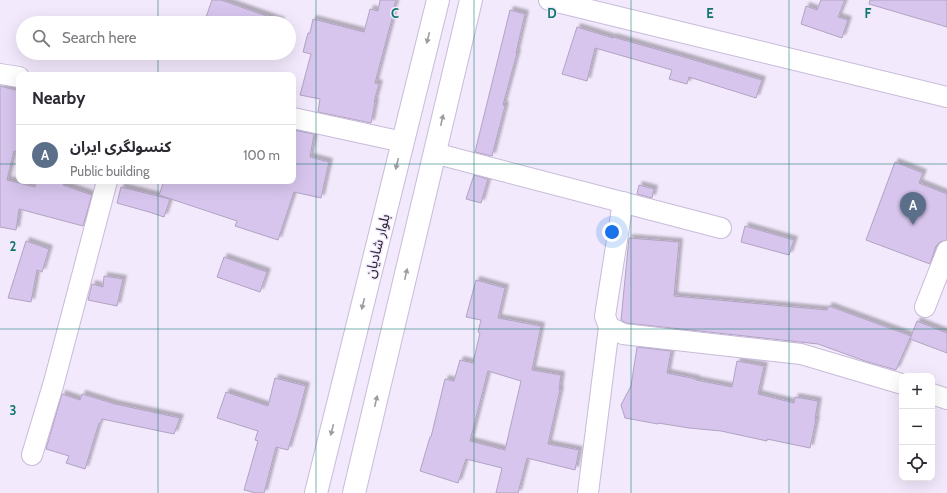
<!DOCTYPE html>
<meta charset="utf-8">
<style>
body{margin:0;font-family:Cabin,"Noto Sans Arabic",sans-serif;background:#f7f7f7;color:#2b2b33}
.controls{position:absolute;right:12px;bottom:12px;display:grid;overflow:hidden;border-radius:8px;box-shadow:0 4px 16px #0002}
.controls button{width:36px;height:36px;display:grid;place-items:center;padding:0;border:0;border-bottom:1px solid #e1e1e2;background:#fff;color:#2b2b33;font:20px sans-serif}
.you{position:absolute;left:612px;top:232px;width:14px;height:14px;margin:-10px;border:3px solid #fff;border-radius:50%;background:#1a73e8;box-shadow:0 0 0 6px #1a73e833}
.badge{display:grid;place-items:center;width:26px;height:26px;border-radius:50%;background:#2563eb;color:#fff;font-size:13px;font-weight:700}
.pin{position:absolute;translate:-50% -33px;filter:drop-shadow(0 1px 2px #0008)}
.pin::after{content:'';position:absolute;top:21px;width:14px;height:12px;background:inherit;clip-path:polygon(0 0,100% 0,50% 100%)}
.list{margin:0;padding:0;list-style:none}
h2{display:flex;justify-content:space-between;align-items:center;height:52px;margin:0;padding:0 16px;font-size:17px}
h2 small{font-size:13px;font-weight:400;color:#7c7c81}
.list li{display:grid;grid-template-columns:26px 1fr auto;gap:12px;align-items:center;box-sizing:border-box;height:60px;padding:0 16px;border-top:1px solid #e1e1e2}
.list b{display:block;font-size:15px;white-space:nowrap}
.list p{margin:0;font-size:13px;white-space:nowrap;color:#7c7c81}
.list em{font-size:13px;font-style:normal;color:#7c7c81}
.icon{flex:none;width:22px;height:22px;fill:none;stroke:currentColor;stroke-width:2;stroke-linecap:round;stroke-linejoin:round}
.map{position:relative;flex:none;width:947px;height:493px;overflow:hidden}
.search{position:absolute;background:#fff;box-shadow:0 4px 16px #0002;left:16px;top:16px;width:280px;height:44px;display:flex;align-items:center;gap:10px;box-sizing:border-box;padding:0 14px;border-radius:22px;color:#7c7c81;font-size:15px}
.panel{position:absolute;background:#fff;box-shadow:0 4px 16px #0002;left:16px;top:72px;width:280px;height:112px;border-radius:8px}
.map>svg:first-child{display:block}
.building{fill:#d7c5ed;stroke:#b1a3c1;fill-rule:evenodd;filter:url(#shadow)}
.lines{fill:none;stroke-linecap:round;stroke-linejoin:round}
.minor-casing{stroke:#c8bbd9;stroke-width:22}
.major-casing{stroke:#c8bbd9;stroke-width:24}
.minor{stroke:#fff;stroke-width:20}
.major{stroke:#fff;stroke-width:22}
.oneway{fill:#9e9ca1}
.grid{fill:none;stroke:#0f766e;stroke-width:1;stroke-opacity:0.55}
.labels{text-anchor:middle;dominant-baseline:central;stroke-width:3;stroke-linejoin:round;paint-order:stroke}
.street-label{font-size:14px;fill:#28232f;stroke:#f2e9fc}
.grid-label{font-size:13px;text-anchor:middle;font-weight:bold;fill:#0f766e;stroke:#f2e9fc;stroke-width:3;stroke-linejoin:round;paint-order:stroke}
</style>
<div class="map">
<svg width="947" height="493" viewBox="0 0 947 493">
<defs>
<filter id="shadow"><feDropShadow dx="3.5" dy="-3.5" stdDeviation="1" flood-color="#0004"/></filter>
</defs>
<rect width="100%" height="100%" fill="#f2e9fc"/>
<!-- building -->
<g class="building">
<polygon points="212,0 221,0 281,21 280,23 204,23"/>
<polygon points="380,0 396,0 392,14 393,15 375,83 379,84 374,102 375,102 371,123 318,112 320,99 300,95 311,54 303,52 308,33 310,33 313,19 364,32 370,9 378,11"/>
<polygon points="821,0 845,0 838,17 848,20 842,38 801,24 806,6 817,10"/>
<polygon points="870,0 947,0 947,27 869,4"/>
<polygon points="510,10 525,14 516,53 517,53 503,105 505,106 492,156 475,152"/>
<polygon points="577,27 613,38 613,37 677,55 762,80 756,98 689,77 687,84 669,79 672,70 595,48 587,81 562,74"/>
<polygon points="0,86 19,91 19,152 14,151 7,180 35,187 36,181 64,181 63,185 92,195 83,226 19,209 16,230 0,227"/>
<polygon points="293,130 314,134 310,157 329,162 321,198 294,192 278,240 235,226 237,221 159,195 164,181 293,181"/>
<polygon points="895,162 923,173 919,183 947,194 947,240 940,242 936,246 930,264 866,240"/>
<polygon points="474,175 488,179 481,203 466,199"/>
<polygon points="639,185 654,189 652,198 637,194"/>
<polygon points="121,187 170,199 164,217 149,212 117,203"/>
<polygon points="745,226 794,240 789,255 741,242"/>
<polygon points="629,238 679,242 674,296 827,310 829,306 911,336 896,370 865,361 818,344 626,323 621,320"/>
<polygon points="26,241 49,249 42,272 37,270 31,302 8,298"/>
<polygon points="224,257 267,272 260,292 217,277"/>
<polygon points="104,276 123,279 117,306 88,300 92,284 103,287"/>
<path d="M476,280L505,288L498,318L541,326L532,370L561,375L559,389L560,390L548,444L579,450L575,470L527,458L518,493H496L502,468L466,459L458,483L420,471L430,437H431L445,379L454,381L460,360L473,363L480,333L478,332L481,320L466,317ZM488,371L521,381L505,450L470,441Z"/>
<polygon points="917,321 947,333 947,353 910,339"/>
<polygon points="637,347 671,351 667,373 696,379 696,380 732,387 737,361 764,366 758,394 794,403 795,397 818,401 815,419 816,419 810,448 767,439 767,441 721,431 689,428 658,423 658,424 625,418 621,405 631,386"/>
<polygon points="275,378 306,386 299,413 288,450 276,447 264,493 256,493 244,490 258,441 255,440 258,431 217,418 226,392 268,406"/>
<polygon points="62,394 80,400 82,394 115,404 180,418 174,434 102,419 101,423 99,423 85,469 66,463 69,456 46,449"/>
</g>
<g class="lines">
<!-- minor casing -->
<g class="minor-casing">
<g id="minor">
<polyline points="549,0 947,97"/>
<polyline points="0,74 19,77"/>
<polyline points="293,118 403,142"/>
<polyline points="434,153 721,228"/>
<polyline points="623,202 605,316 609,327 623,334 801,354 902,384"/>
<polyline points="925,307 947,251"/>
<polyline points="932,394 947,399"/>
<polyline points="32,455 54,382 107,181"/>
<polyline points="588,493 609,327"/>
</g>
</g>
<!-- major casing -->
<g class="major-casing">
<g id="major">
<polyline points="316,493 438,0"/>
<polyline points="354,493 471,0"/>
</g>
</g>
<!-- minor -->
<use href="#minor" class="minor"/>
<!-- major -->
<use href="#major" class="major"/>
</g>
<!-- one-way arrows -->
<defs><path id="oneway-solid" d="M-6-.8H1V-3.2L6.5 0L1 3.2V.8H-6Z"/></defs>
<g class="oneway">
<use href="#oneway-solid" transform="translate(428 38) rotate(104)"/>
<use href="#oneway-solid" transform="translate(442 120) rotate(-77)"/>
<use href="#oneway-solid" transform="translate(397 164) rotate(104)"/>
<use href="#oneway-solid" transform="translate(406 274) rotate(-77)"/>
<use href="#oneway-solid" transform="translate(363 304) rotate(104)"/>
<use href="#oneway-solid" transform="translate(376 401) rotate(-77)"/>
<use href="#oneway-solid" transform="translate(332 430) rotate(104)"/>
</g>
<!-- grid -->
<path class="grid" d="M158,0V23M316,0V493M474,0V493M631,0V493M789,0V493M158,53V75M0,164H19M293,164H947M158,181V493M0,329H947"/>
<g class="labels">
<!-- street labels -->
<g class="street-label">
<text transform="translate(377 246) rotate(-76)">بلوار شادیان</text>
</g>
</g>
<g class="grid-label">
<text x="395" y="18">C</text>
<text x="552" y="18">D</text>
<text x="710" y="18">E</text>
<text x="868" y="18">F</text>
<text x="13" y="251">2</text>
<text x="13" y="415">3</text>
</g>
</svg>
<div class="controls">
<button>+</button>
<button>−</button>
<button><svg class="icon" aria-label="locate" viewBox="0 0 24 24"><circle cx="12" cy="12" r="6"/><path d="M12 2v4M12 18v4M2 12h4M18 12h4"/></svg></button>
</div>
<div class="you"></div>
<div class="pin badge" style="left:913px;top:225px;background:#5c6f8a">A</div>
<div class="search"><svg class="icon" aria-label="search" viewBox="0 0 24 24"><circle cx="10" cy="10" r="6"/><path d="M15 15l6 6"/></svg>Search here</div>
<section class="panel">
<h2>Nearby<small></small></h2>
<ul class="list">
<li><span class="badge" style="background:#5c6f8a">A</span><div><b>کنسولگری ایران</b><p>Public building</p></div><em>100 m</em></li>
</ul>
</section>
</div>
